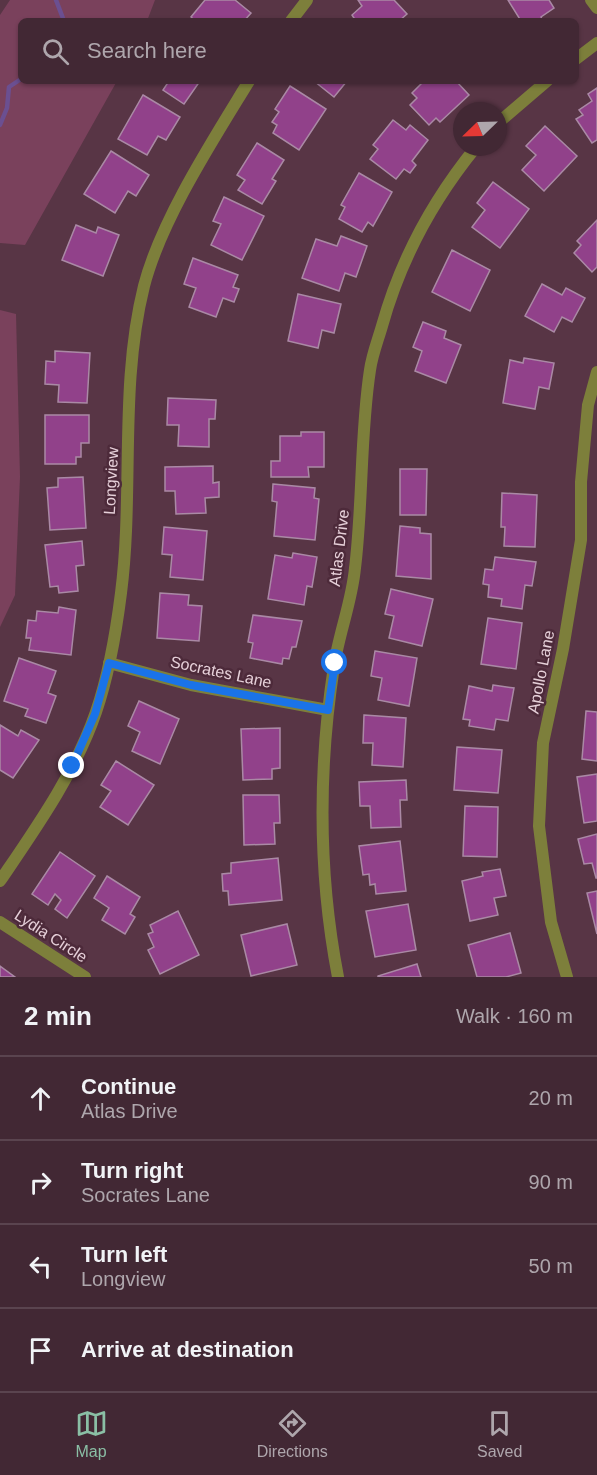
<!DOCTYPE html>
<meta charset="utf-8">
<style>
body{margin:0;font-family:Arial,sans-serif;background:#4c3440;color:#f1f3f6}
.compass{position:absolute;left:453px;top:102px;width:54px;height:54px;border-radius:50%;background:#422834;box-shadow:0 2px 4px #0004;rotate:247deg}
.stop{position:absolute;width:18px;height:18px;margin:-14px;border:4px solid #1a73e8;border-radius:50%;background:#fff}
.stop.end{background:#1a73e8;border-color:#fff;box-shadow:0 2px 6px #0008}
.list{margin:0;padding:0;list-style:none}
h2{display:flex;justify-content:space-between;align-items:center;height:78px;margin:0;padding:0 24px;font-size:26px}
h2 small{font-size:20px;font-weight:400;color:#aea6ac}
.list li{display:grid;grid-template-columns:39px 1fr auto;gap:18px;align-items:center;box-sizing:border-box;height:84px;padding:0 24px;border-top:2px solid #5a444f}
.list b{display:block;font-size:22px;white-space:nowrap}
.list p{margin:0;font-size:20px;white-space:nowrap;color:#aea6ac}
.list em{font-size:20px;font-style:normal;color:#aea6ac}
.icon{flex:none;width:33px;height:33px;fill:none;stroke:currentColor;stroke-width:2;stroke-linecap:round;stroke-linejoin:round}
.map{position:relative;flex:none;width:597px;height:977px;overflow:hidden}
.search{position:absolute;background:#422834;box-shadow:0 2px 4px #0004;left:18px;right:18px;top:18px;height:66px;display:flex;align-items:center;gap:15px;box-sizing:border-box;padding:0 21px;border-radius:9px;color:#aea6ac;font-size:22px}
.sheet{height:414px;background:#422834}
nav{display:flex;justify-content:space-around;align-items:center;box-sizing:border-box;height:84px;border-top:2px solid #5a444f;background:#422834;font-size:16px;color:#aea6ac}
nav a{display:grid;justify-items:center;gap:3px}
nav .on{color:#8abfa5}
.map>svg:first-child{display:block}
.green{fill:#7a415c}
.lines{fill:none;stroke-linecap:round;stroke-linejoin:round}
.stream{stroke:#6b4f91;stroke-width:4.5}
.building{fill:#91418a;stroke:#aa89a5;stroke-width:1.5}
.minor{stroke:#7d7f3b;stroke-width:12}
.route{stroke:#1a73e8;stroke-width:8}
.labels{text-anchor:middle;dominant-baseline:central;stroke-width:5;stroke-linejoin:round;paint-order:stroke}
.street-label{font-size:16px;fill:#e6d0d9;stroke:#4d2a3a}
</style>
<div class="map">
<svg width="597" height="977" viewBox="0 0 597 977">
<rect width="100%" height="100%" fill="#583545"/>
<!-- green -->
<g class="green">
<polygon points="10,0 155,0 147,21 21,21 21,81 117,81 25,245 0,243 0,15"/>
<polygon points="0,310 16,314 20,477 15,595 0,627"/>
</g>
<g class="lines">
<!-- stream -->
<g class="stream">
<polyline points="56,0 64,21"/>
<polyline points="41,81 55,81"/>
<polyline points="0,125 7,108 9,87 21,79"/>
</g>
</g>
<!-- building -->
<g class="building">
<polygon points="205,0 235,0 251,13 244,21 196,21 191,17"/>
<polygon points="358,0 394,0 407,14 399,21 356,21 352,15 362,6"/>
<polygon points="508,0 549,0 554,8 541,17 543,21 521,21"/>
<polygon points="169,81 200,81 184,104 163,90"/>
<polygon points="314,81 347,81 334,97"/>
<polygon points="424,81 456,81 469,95 440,122 436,118 429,125 410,105 417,98 412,93"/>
<polygon points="290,86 326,109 299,150 273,133 277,125 272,122 279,112 275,109"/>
<polygon points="597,88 597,140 592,143 576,119 583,115 579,110 592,101 588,94"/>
<polygon points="143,95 180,117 166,140 158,136 147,155 118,139"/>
<polygon points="393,120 406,130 410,125 428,140 412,161 416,165 410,173 404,169 396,179 370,159 378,149 373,145"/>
<polygon points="545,126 577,156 544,191 522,170 536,155 526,146"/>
<polygon points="257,143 284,160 272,179 276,181 262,204 238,190 245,180 237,175"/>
<polygon points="111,151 149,175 136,196 128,191 115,213 84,194"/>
<polygon points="359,173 392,192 373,226 368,222 362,232 339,219 345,207 341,205"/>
<polygon points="493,182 529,209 500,248 472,227 485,210 477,203"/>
<polygon points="224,197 264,216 242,260 211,245 221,224 213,221"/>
<polygon points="597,220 597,267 592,272 574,253 581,245 577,241"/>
<polygon points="76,225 96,233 98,227 119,235 103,276 62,260"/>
<polygon points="341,236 367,246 356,277 345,273 339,291 302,278 316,239 337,246"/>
<polygon points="452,250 490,270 470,311 432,292"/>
<polygon points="193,258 238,275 233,287 239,289 234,302 223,298 216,317 189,307 196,288 184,284"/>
<polygon points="542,284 562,295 566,288 585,298 572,322 562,317 554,332 525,316"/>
<polygon points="298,294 341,304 334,333 322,330 318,348 288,341"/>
<polygon points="423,322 446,331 444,338 461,345 446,383 415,371 422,351 413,347"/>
<polygon points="55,351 90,353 87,403 58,402 59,385 45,384 46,361 55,362"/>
<polygon points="524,358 554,363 549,389 539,387 535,409 503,403 510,360 523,363"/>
<polygon points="168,398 216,400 215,419 209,419 209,447 178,446 179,425 167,425"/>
<polygon points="45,415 89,415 89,443 81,443 81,457 76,457 76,464 45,464"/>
<polygon points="301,432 324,432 324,467 308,467 309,477 271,477 271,461 280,461 280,436 301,436"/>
<polygon points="213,466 213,483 219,482 219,497 205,498 206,513 176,514 175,491 165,491 165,467"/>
<polygon points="400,469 427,469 426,515 400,515"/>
<polygon points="83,477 86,528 50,530 47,488 58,487 58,478"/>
<polygon points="273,484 315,488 314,498 319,499 315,540 274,536 277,502 272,501"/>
<polygon points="502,493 537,495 535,547 504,546 505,527 501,527"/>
<polygon points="400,526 420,528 420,533 431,534 431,579 396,576"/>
<polygon points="164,527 207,531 203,580 170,577 172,555 162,554"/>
<polygon points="82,541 84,565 76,566 78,591 59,593 58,586 50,587 45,545"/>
<polygon points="293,553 317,557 312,587 307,586 304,605 268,599 275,555 292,558"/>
<polygon points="495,557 536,562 532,586 525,585 522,609 501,606 502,599 488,597 489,585 483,584 485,569 493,570"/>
<polygon points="391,589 433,599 422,646 389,638 394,616 385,614"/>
<polygon points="160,593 189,595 188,605 202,606 199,641 157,638"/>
<polygon points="59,607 76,610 71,655 29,650 31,638 26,638 28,620 36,621 37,611 58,613"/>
<polygon points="253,615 302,621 296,647 292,647 289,659 283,658 282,664 250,658 253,643 248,642"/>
<polygon points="488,618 522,623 516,669 481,664"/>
<polygon points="375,651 417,658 409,706 378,700 382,678 371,676"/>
<polygon points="19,658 56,671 48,693 56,696 46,723 25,716 28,709 4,701"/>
<polygon points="493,685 514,688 508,721 496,719 494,730 469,726 470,720 463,719 469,686 492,691"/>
<polygon points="139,701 179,719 160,764 132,751 140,732 128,726"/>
<polygon points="586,711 597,712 597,761 582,759"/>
<polygon points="364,715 406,718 403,767 372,765 373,743 363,743"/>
<polygon points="0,725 18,736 21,730 39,740 13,778 0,770"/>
<polygon points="280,728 280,768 272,769 272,779 243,780 241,729"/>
<polygon points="457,747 502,750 498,793 454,790"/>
<polygon points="116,761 154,785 128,825 100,807 111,791 101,785"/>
<polygon points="597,774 597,821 584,823 577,777"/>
<polygon points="406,780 407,800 400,800 401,827 371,828 370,806 360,806 359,782"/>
<polygon points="243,795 279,795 280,823 274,823 275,844 244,845"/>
<polygon points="465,806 498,807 497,857 463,856"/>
<polygon points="597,834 597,878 596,878 592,863 584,864 578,839"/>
<polygon points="400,841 406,891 376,894 375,884 370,885 369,874 363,875 359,846"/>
<polygon points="60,852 95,876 67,918 55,909 61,900 55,894 48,905 32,894"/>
<polygon points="278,858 282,900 229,905 228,891 223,891 222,874 231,873 231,863"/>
<polygon points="500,869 506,896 494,898 498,915 470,921 462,881 483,876 482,872"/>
<polygon points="107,876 140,897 130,914 135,917 125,934 102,920 109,908 94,898"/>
<polygon points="597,891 597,934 587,893"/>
<polygon points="408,904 416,950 375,957 366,911"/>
<polygon points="178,911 199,955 160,974 148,950 154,947 148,934 153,932 150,925"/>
<polygon points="287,924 297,965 251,976 241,935"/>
<polygon points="510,933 521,973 506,977 477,977 468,945"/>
<polygon points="417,964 421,977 378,977 378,976"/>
<polygon points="0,966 15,977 0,977"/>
</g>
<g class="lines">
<!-- minor -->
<g class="minor">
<polyline points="591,0 597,8"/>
<polyline points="291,21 307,0"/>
<polyline points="576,59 597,43"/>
<polyline points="498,123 547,81"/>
<polyline points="109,663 191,685 328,710"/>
<path d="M0,881C36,828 75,773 96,712C109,674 116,633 121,593C134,491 119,386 144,286C161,220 213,140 249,81"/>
<polyline points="0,922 85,977"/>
<path d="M338,977C318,873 318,770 334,666C339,633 352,601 355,568C363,503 360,435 370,370C372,355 378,340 382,326C401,258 432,201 476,147"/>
<polyline points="567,977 551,922 539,826 543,743 563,649 581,540 581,482 588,405 597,372"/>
</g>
</g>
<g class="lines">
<!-- route -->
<polyline class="route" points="72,766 95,714 109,663 191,685 328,710 335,663"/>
</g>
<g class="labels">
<!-- street labels -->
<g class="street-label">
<text transform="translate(111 481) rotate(-87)">Longview</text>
<text transform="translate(339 548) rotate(-83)">Atlas Drive</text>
<text transform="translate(221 672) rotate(12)">Socrates Lane</text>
<text transform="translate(541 672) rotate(-79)">Apollo Lane</text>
<text transform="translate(51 936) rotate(33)">Lydia Circle</text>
</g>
</g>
</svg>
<svg class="compass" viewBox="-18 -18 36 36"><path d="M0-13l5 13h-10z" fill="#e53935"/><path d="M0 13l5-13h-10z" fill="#aea6ac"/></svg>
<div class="stop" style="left:335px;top:663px"></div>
<div class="stop end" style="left:72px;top:766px"></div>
<div class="search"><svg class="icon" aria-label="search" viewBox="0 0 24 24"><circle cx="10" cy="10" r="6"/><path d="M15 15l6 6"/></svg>Search here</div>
</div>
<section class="sheet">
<h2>2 min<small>Walk · 160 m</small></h2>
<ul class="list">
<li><svg class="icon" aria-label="ahead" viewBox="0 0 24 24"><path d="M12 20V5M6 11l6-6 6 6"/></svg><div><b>Continue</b><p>Atlas Drive</p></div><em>20 m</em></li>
<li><svg class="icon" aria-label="right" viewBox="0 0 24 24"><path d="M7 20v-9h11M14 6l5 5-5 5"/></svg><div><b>Turn right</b><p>Socrates Lane</p></div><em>90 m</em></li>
<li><svg class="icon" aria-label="left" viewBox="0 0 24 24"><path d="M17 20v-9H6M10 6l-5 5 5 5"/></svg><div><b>Turn left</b><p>Longview</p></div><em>50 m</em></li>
<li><svg class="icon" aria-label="arrive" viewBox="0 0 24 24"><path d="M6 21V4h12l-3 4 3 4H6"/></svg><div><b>Arrive at destination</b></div></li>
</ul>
</section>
<nav>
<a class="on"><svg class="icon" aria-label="map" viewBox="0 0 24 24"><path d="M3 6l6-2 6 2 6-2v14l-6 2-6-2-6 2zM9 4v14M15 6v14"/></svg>Map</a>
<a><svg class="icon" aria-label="directions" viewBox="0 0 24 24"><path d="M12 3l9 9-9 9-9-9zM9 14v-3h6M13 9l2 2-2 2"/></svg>Directions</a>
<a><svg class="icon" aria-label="saved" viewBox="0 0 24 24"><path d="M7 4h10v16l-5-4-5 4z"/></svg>Saved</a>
</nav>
